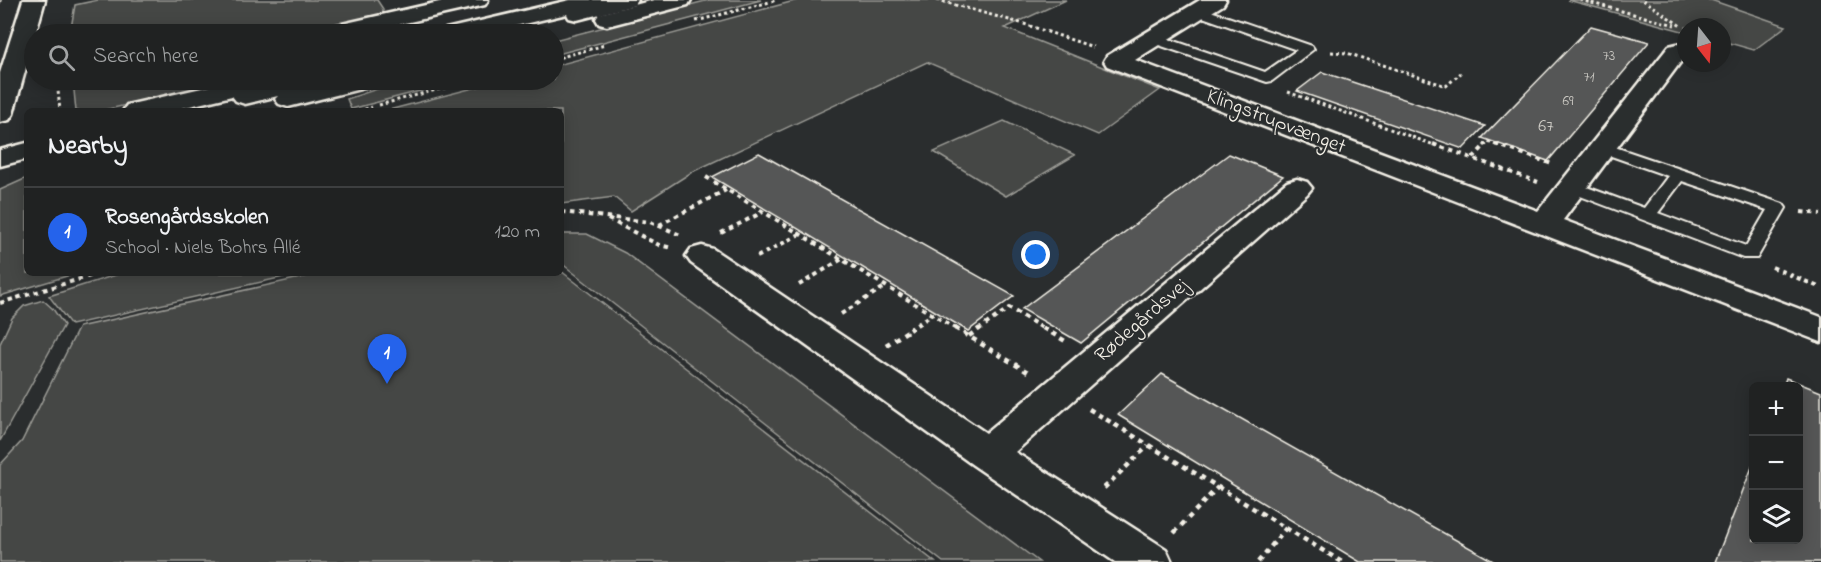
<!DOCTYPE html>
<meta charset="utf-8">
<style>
body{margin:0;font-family:"Indie Flower",sans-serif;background:#282a2a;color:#f1f3f6}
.controls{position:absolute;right:18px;bottom:18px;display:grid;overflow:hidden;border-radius:9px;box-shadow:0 3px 15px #0003}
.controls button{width:54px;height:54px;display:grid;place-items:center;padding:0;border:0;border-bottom:2px solid #3d3f40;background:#202222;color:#f1f3f6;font:30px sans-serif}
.compass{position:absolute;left:1677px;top:18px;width:54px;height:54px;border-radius:50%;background:#202222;box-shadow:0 3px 15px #0003;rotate:163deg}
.you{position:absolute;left:1036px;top:255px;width:21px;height:21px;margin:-15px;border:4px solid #fff;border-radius:50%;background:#1a73e8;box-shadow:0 0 0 9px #1a73e833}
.badge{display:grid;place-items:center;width:39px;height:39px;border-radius:50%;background:#2563eb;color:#fff;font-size:20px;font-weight:700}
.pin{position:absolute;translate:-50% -50px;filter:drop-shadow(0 2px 3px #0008)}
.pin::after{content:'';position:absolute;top:32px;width:21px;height:18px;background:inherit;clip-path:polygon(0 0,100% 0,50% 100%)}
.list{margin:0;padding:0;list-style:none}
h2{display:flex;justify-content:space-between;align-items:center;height:78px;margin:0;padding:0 24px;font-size:26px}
h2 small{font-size:20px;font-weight:400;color:#a2a4a5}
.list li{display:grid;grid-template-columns:39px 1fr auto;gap:18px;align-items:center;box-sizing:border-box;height:90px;padding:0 24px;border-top:2px solid #3d3f40}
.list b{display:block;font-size:22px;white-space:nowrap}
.list p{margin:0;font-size:20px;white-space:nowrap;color:#a2a4a5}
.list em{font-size:20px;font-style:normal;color:#a2a4a5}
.icon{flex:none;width:33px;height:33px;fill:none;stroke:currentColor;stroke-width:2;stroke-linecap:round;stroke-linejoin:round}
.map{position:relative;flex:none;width:1821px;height:562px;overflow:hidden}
.search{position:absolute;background:#202222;box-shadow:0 3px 15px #0003;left:24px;top:24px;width:540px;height:66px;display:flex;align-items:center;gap:15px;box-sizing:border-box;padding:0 21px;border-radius:33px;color:#a2a4a5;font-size:22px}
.panel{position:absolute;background:#202222;box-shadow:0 3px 15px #0003;left:24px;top:108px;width:540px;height:168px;border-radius:9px}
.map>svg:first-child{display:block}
.green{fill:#444645;stroke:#9c9c96;stroke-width:1.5}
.building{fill:#555756;stroke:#f4f1e8;stroke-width:1.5}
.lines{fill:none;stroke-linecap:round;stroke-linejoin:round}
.service-casing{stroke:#f4f1e8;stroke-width:4}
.minor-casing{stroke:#f4f1e8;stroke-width:5}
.tertiary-casing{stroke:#f4f1e8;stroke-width:5}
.path-far2{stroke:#f4f1e8;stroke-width:3;stroke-dasharray:3 3;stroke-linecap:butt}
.path-far1{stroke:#f4f1e8;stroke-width:4;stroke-dasharray:4.5 4.5;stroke-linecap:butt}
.path{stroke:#f4f1e8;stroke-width:4.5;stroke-dasharray:5 5;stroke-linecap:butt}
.service{fill:#2a2d2e;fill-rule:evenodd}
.minor{fill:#2a2d2e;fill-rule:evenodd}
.tertiary{fill:#2a2d2e;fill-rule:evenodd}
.tram{stroke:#f4f1e8;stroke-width:1.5}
.labels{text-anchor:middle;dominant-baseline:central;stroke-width:4.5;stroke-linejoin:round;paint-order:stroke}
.far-number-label{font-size:15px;fill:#cccac4}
.number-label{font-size:18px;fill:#cccac4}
.street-label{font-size:21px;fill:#f4f1e8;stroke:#2a2d2e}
</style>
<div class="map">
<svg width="1821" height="562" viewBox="0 0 1821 562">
<rect width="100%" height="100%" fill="#2a2d2e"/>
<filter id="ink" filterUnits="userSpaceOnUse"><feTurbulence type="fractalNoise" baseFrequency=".0167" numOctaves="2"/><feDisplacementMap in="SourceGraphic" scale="12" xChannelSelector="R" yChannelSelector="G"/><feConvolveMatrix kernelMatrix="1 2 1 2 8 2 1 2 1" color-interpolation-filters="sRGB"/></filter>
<g filter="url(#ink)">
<!-- green -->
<g class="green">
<polygon points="98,0 377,0 383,9 383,14 365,22 308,34 70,34 75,5"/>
<polygon points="709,0 761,0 554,55 554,40"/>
<polygon points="798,0 1066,0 1005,28 1160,90 1098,135 927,62 692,172 631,211 614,197 561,204 561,111 385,111 504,80 554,80 554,66"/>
<polygon points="1568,0 1711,0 1786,26 1754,50 1722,41 1722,27 1686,27 1686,32"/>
<polygon points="73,80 237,80 100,111 76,111"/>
<polygon points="404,80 462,80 351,109 347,99"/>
<polygon points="1004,121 1075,155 1006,196 934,152"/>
<polygon points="27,178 27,273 77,273 0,296 0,190"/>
<polygon points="561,234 587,234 625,253 1039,562 943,562 561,263"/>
<polygon points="561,271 935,562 0,562 0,465 22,441 79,327 322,273 561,273"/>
<polygon points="122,273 301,273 71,325 49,296"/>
<polygon points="43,300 53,309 64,325 0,441 0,344 12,318 24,306"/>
</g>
<!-- building -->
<g class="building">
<polygon points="1591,26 1649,42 1548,161 1482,138"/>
<polygon points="1322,72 1485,126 1463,149 1297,91"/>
<polygon points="759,153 1014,296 968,331 712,177"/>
<polygon points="1229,154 1283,176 1081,343 1022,309"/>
<polygon points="1162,374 1495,562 1360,562 1118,415"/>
<polygon points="1786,378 1821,392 1821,562 1715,562 1754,462 1754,540 1798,540 1798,387 1783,387"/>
</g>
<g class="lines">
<!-- service casing -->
<g class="service-casing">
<g id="service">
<polygon points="1196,6 1312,46 1314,49 1272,81 1267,82 1147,41 1145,38 1147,35 1157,35 1265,72 1297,50 1191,13 1189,10 1191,7"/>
<path d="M1603,143L1783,204L1786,208L1757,258H1743L1567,191L1564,187L1567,183L1573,182L1644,208L1668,176L1597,151L1595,148ZM1682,181L1767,210L1746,246L1658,213Z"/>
</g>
</g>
<!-- minor casing -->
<g class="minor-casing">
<g id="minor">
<polygon points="448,0 488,0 485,5 356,34 316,34 320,29"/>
<polygon points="1200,0 1226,0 1223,5 1135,60 1538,211 1669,46 1677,44 1685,46 1685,56 1563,220 1821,317 1821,342 1107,66 1104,61 1107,56"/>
<polygon points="1297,179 1307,182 1312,188 1307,194 1015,452 1166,549 1172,562 1115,562 973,465 691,263 686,256 691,249 702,246 713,249 986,433 1287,182"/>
</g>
</g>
<!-- tertiary casing -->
<g class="tertiary-casing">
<g id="tertiary">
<polygon points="23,0 45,0 13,114 9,120 0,122 0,73"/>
<polygon points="570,0 638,0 635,5 577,20 569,18 567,14 481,34 442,34 446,29"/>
<polygon points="654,0 691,0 688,5 607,26 599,24 596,19 599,14"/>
<polygon points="237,80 322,80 320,84 338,80 379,80 376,85 288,107 279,104 275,99 278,96 245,104 236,101 232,96 169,111 123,111 127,105"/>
<polygon points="27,143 27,159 0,166 0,150"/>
</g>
</g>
<!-- path-far2 -->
<g class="path-far2">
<polyline points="937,0 1024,24 1093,47"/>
<polyline points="1580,0 1675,25"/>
<polyline points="1643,0 1681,26"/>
<polyline points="696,21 777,0"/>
<polyline points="1331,52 1347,53 1446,86 1461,73"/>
<polyline points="554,59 605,45"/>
<polyline points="57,80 60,111"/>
<polyline points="1288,92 1437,146"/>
<polyline points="379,105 474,80"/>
<polyline points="359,111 372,107"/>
<polyline points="1484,146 1488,142 1499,146"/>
</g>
<!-- path-far1 -->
<g class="path-far1">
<polyline points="1433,144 1538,182"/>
<polyline points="1495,144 1552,164"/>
<polyline points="1473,158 1486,144"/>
<polyline points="706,177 958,330"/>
<polyline points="561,212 650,222 683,236"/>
<polyline points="1801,212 1821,214"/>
<polyline points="608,219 659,245 672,248"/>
<polyline points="659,225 726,190"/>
<polyline points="721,233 763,212"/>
<polyline points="757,257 800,234"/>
<polyline points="1772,267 1821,288"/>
<polyline points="799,285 842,259"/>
<polyline points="0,303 100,273"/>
<polyline points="841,314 886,286"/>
<polyline points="909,330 933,314"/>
<polyline points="978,330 1009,308 1046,330"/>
</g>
<!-- path -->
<g class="path">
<polyline points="955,328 1031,374"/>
<polyline points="1043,328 1067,342"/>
<polyline points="969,336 980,328"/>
<polyline points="886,345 912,328"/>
<polyline points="1089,409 1342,562"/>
<polyline points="1104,488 1148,446"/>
<polyline points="1174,533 1218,487"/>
<polyline points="1258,562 1286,528"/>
</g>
<!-- service -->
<use href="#service" class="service"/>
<!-- minor -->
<use href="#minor" class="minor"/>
<!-- tertiary -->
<use href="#tertiary" class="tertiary"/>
<!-- tram -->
<polyline class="tram" points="0,3 1,0"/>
</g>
</g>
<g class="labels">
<!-- far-number labels -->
<g class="far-number-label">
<text x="1609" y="56">73</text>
<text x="1589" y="77">71</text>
<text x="1568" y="101">69</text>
</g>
<!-- number labels -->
<g class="number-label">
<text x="1546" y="127">67</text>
</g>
<!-- street labels -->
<g class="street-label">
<text transform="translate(1276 122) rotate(21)">Klingstrupvænget</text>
<text transform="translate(1142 321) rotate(-41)">Rødegårdsvej</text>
</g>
</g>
</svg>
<div class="controls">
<button>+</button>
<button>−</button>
<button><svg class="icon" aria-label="layers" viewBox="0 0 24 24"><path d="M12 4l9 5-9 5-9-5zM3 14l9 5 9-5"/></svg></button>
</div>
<svg class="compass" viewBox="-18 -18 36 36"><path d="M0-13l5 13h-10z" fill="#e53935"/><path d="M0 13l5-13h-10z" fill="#a2a4a5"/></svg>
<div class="you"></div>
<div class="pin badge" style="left:387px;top:384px">1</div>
<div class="search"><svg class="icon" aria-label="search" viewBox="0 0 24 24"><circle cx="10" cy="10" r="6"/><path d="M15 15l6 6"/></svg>Search here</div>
<section class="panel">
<h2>Nearby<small></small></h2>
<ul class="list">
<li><span class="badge">1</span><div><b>Rosengårdsskolen</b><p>School · Niels Bohrs Allé</p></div><em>120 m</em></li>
</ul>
</section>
</div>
